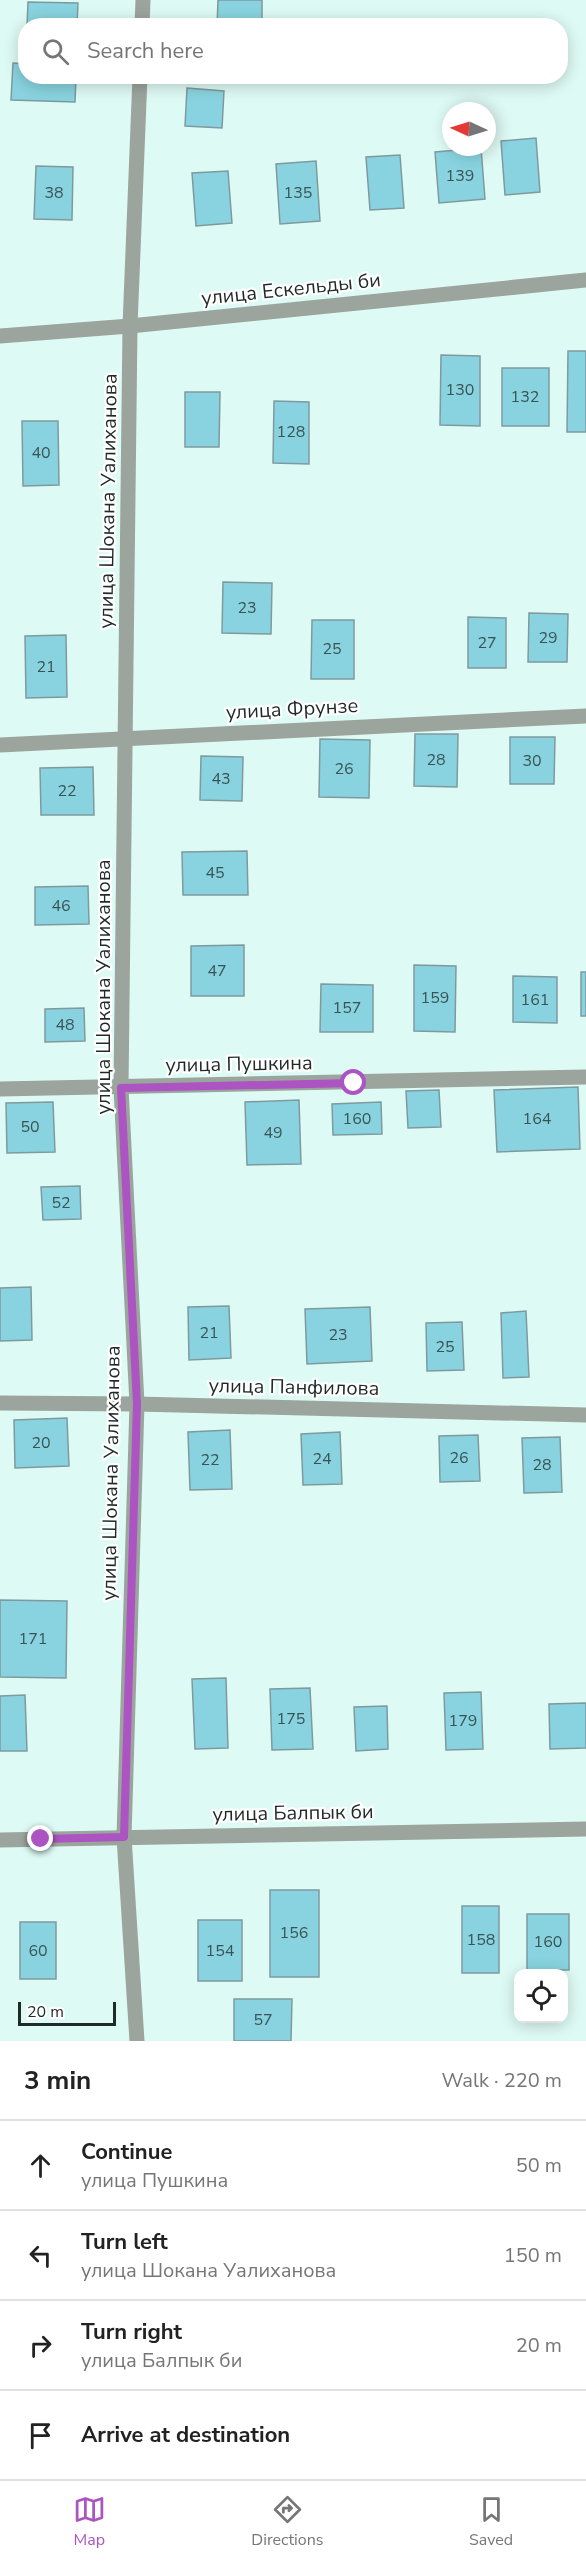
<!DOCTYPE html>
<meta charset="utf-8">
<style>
body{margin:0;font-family:"Nunito Sans",sans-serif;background:#f2f2f2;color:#222}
.controls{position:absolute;right:18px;bottom:18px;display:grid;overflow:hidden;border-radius:12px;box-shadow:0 3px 15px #0003}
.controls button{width:54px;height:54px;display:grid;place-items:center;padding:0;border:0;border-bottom:2px solid #e0e0e0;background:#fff;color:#222;font:30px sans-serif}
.compass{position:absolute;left:442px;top:102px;width:54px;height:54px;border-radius:50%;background:#fff;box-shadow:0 3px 15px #0003;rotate:274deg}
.scale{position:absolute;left:18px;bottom:15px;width:98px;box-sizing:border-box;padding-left:6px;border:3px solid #1f2a27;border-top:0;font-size:16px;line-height:21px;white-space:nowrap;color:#1f2a27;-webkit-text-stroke:4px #fff;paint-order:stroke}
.stop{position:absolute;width:18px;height:18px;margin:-14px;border:4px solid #ac54c1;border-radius:50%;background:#fff}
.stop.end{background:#ac54c1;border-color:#fff;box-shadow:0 2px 6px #0008}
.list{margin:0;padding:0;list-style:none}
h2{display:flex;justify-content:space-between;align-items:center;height:78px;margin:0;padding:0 24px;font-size:26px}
h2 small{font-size:20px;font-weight:400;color:#767676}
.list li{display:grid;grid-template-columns:39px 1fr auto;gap:18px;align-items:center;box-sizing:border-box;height:90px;padding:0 24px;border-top:2px solid #e0e0e0}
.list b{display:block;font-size:22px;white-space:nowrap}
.list p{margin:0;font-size:20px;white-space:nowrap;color:#767676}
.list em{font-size:20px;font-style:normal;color:#767676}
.icon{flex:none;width:33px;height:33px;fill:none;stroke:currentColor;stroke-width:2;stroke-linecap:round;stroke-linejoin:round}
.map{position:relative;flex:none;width:586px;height:2041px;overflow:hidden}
.search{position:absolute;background:#fff;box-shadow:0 3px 15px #0003;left:18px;right:18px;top:18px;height:66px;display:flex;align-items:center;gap:15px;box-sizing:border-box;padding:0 21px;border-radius:24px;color:#767676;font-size:22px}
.sheet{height:438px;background:#fff}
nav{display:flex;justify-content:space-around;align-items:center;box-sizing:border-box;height:84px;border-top:2px solid #e0e0e0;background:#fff;font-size:16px;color:#767676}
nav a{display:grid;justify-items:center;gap:3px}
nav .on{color:#ac54c1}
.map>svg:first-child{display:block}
.building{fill:#88d3df;stroke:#7f9a9f;stroke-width:1.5}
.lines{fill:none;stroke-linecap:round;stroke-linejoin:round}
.minor{stroke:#9ba49d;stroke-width:15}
.tertiary{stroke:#9ba49d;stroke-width:15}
.route{stroke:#ac54c1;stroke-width:8}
.labels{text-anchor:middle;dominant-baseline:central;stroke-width:4.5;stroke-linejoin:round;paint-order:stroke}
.number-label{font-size:16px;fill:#395455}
.street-label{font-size:20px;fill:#1f2a27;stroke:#fff}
</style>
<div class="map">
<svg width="586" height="2041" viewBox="0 0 586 2041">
<rect width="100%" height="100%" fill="#defaf4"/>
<!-- building -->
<g class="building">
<polygon points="218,0 262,0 262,26 217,26"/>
<polygon points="28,2 78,3 77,26 27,26"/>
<polygon points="13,63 26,64 26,76 76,76 75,102 11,100"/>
<polygon points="187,88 224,91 222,128 185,126"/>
<polygon points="536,138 540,192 505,195 501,141"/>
<polygon points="481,148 485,199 439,203 435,152"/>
<polygon points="400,155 404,208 370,210 366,157"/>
<polygon points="316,161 320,221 280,224 276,164"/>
<polygon points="36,166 73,167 72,220 34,219"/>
<polygon points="228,171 232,223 196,226 192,173"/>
<polygon points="568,351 586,351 586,432 567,432"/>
<polygon points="441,355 480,356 480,426 440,425"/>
<rect x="502" y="368" width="47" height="58"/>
<polygon points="185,392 220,392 219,447 185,447"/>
<polygon points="274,401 309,402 309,464 273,463"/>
<polygon points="22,421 58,421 59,485 23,486"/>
<polygon points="223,582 272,583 271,634 222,633"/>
<polygon points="529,613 568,614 567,662 528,662"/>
<polygon points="468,617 506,618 506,668 468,668"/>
<polygon points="312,620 354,620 354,679 311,679"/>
<polygon points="66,635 67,697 26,698 25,636"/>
<polygon points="415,734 458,734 457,787 414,786"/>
<polygon points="510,737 555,737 554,784 510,784"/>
<polygon points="320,739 370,740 369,798 319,797"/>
<polygon points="201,756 243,757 242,801 200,800"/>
<polygon points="93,767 94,815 41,815 40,768"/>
<polygon points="247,851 248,895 183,895 182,852"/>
<polygon points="88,886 89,924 35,925 35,887"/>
<polygon points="244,945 244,996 191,996 191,946"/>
<polygon points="414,965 456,966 455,1032 414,1031"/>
<rect x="581" y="972" width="5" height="44"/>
<polygon points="513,976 557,977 557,1023 513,1022"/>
<polygon points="321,984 373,985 373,1032 320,1032"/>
<polygon points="84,1008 85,1041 45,1042 45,1009"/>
<polygon points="578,1087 580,1149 497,1152 494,1090"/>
<polygon points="439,1090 441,1127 408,1128 406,1091"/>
<polygon points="299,1100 301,1164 247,1165 245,1102"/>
<polygon points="53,1102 55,1152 7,1153 6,1103"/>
<polygon points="381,1102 382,1134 333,1135 332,1104"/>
<polygon points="80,1186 81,1219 43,1220 41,1187"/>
<polygon points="31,1287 32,1340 0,1341 0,1288"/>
<polygon points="229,1306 231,1358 189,1360 188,1307"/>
<polygon points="370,1307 372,1361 307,1364 305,1309"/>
<polygon points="526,1311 529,1377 503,1378 501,1313"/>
<polygon points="462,1322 464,1370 427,1371 426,1323"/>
<polygon points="67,1418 69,1466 15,1468 14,1420"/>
<polygon points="230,1430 232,1489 190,1490 188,1432"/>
<polygon points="340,1432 342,1484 303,1485 301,1434"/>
<polygon points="478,1435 480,1481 440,1482 439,1436"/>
<polygon points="560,1437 562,1492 524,1493 522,1438"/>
<polygon points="0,1600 67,1601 66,1678 0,1677"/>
<polygon points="226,1678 228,1748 195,1749 192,1679"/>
<polygon points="310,1688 313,1749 272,1750 270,1689"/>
<polygon points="481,1692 483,1749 446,1750 444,1693"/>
<polygon points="25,1695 27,1751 0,1751 0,1696"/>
<polygon points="586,1703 586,1748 550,1749 549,1704"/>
<polygon points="387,1706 388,1749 356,1751 354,1707"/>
<rect x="270" y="1890" width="49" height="87"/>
<rect x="462" y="1906" width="37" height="67"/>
<rect x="527" y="1914" width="42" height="56"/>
<rect x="198" y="1920" width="44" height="61"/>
<rect x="20" y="1922" width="36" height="57"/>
<polygon points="234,1999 292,1999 291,2041 234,2041"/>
</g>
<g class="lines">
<!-- minor -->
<g class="minor">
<polyline points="142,26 143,0"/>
<polyline points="0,745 586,716"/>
<polyline points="0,1089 586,1077"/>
<polyline points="0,1403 137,1404 586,1415"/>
<polyline points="0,1840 586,1829"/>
<polyline points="137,2041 124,1837 137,1404 121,1088 130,326 140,76"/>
</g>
<!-- tertiary -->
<polyline class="tertiary" points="0,336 130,326 586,280"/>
</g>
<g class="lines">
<!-- route -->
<polyline class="route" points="41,1839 124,1837 137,1404 121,1088 354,1083"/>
</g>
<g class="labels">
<!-- number labels -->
<g class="number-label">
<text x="460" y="176">139</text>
<text x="54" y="193">38</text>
<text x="298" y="193">135</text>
<text x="460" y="390">130</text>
<text x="525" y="397">132</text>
<text x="291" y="432">128</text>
<text x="41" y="453">40</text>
<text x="247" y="608">23</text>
<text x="548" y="638">29</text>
<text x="487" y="643">27</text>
<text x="332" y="649">25</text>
<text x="46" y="667">21</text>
<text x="436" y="760">28</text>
<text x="532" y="761">30</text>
<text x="344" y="769">26</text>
<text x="221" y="779">43</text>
<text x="67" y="791">22</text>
<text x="215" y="873">45</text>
<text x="61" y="906">46</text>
<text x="217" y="971">47</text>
<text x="435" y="998">159</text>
<text x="535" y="1000">161</text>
<text x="347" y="1008">157</text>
<text x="65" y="1025">48</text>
<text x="357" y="1119">160</text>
<text x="537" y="1119">164</text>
<text x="30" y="1127">50</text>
<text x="273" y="1133">49</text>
<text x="61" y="1203">52</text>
<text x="209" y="1333">21</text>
<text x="338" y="1335">23</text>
<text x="445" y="1347">25</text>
<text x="41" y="1443">20</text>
<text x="459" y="1458">26</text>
<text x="322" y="1459">24</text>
<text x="210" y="1460">22</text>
<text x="542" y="1465">28</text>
<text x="33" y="1639">171</text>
<text x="291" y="1719">175</text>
<text x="463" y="1721">179</text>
<text x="294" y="1933">156</text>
<text x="481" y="1940">158</text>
<text x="548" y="1942">160</text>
<text x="38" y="1951">60</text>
<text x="220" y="1951">154</text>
<text x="263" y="2020">57</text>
</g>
<!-- street labels -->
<g class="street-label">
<text transform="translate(291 289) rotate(-6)">улица Ескельды би</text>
<text transform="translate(108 501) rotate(-89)">улица Шокана Уалиханова</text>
<text transform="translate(292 709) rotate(-3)">улица Фрунзе</text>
<text transform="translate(103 987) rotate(-90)">улица Шокана Уалиханова</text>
<text transform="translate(239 1064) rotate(-1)">улица Пушкина</text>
<text transform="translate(294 1387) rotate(1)">улица Панфилова</text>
<text transform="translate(111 1473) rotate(-89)">улица Шокана Уалиханова</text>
<text transform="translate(293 1813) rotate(-1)">улица Балпык би</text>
</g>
</g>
</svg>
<div class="controls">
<button><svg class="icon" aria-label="locate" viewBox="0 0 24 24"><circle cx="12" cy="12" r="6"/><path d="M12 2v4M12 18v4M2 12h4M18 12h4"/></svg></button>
</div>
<svg class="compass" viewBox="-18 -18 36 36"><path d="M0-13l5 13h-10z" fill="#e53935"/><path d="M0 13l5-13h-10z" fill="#767676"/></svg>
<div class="scale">20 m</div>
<div class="stop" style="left:354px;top:1083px"></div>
<div class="stop end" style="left:41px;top:1839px"></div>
<div class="search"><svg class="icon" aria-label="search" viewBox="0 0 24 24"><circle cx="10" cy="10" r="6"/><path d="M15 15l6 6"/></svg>Search here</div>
</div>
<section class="sheet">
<h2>3 min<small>Walk · 220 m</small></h2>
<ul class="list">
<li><svg class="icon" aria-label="ahead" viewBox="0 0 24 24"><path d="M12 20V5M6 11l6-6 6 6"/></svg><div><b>Continue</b><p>улица Пушкина</p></div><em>50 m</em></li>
<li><svg class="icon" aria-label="left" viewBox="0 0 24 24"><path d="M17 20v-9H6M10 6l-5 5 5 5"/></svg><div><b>Turn left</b><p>улица Шокана Уалиханова</p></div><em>150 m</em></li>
<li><svg class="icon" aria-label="right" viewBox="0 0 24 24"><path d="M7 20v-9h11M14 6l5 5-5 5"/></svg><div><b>Turn right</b><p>улица Балпык би</p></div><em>20 m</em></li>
<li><svg class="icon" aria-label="arrive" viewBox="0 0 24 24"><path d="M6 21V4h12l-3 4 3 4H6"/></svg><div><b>Arrive at destination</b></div></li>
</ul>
</section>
<nav>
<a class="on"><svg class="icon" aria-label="map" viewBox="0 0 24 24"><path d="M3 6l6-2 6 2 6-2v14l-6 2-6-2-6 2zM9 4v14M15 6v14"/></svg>Map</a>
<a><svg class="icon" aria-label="directions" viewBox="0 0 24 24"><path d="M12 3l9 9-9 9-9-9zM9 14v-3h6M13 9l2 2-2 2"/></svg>Directions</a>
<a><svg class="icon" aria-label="saved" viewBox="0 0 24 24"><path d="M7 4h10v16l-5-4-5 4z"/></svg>Saved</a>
</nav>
